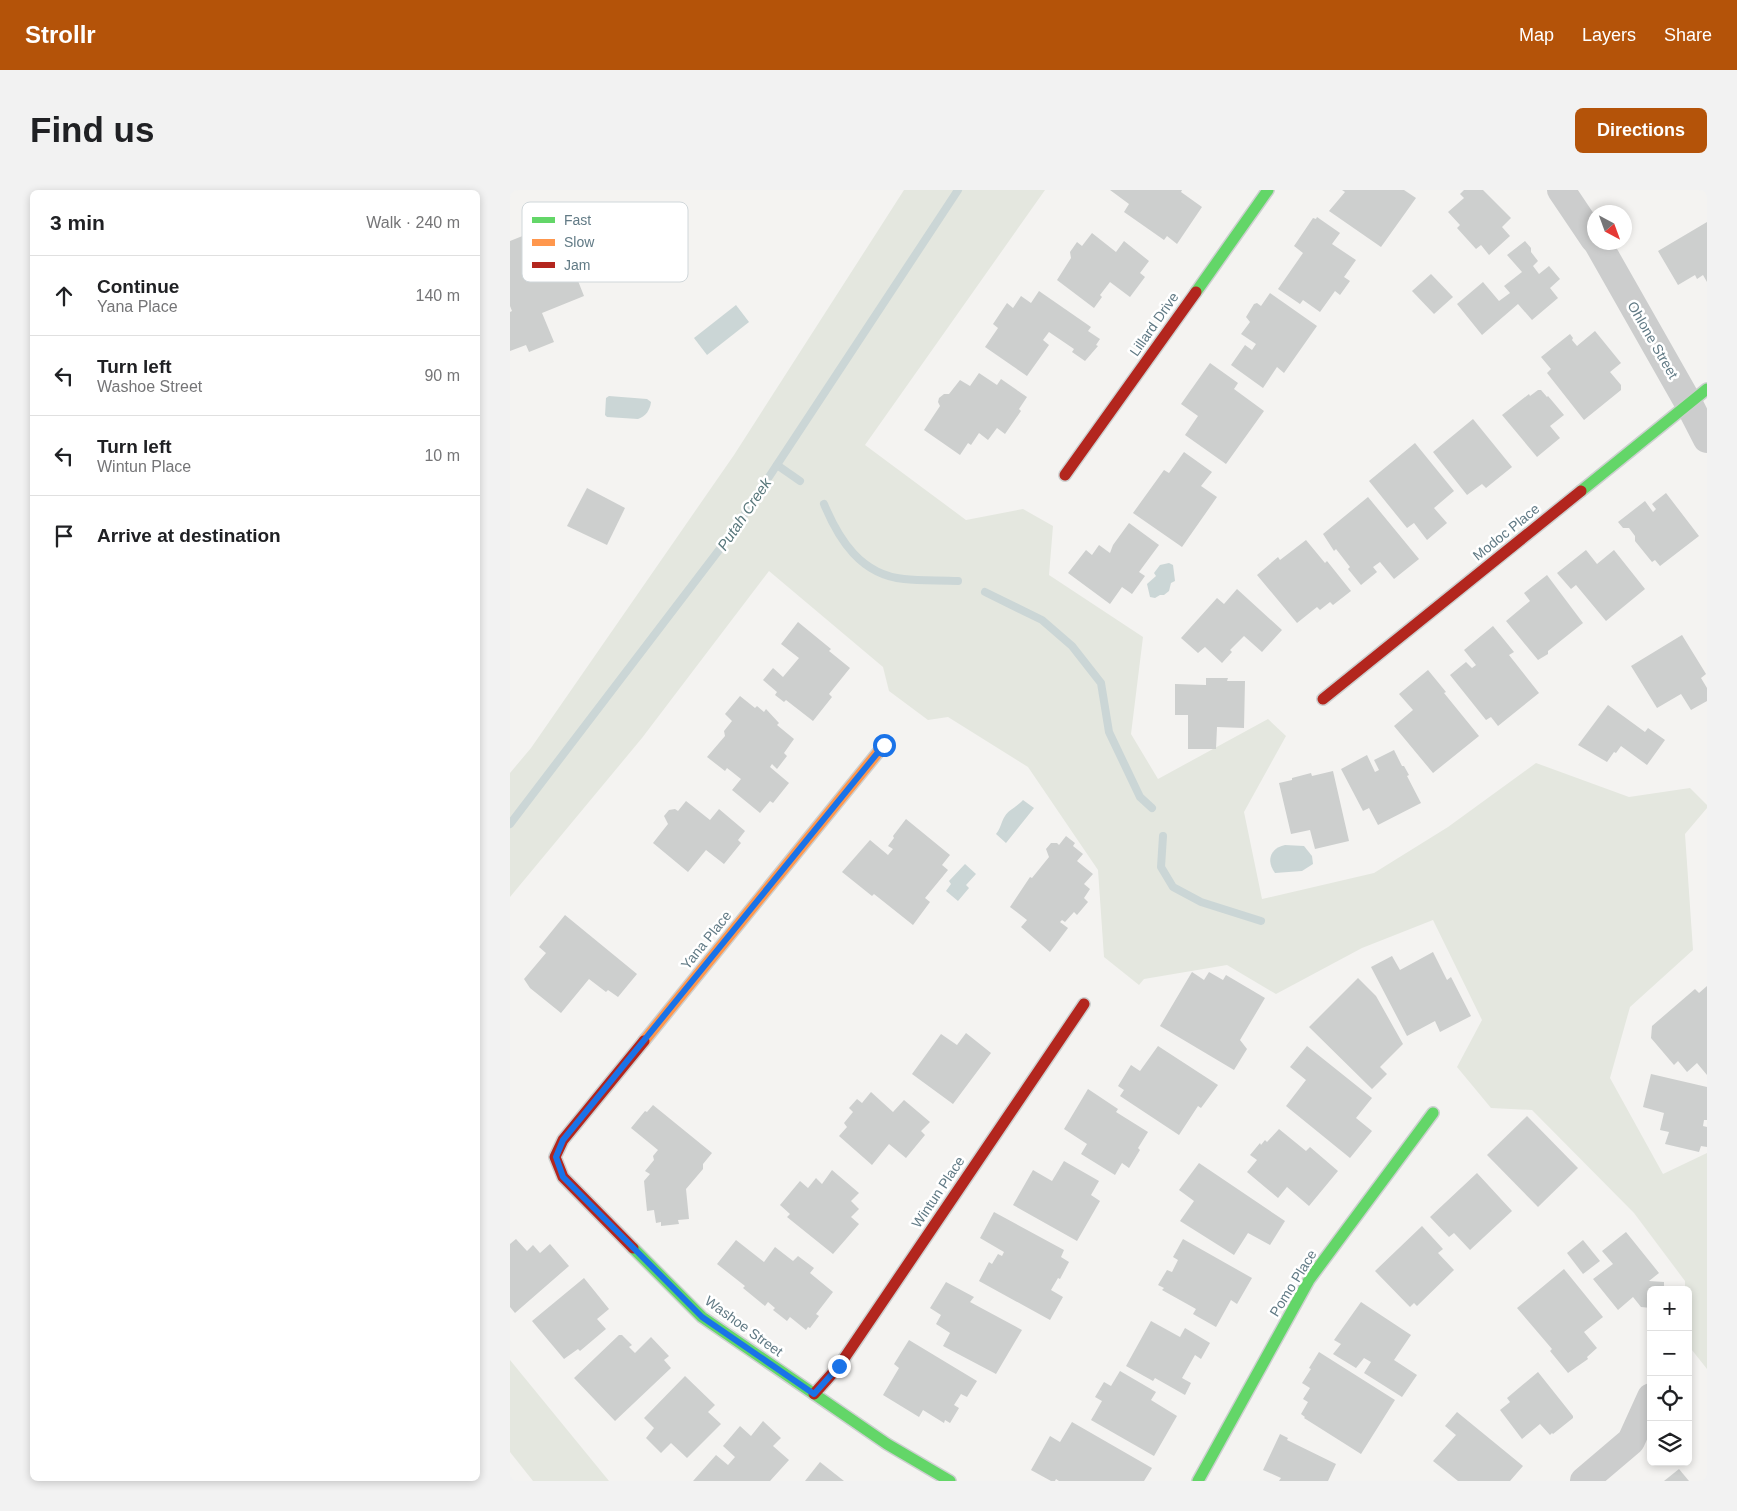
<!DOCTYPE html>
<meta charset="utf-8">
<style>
body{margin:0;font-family:Arial,sans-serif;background:#f2f2f2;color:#202124}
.controls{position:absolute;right:15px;bottom:15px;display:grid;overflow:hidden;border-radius:8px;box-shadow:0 2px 8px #0003}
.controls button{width:45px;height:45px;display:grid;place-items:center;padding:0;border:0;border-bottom:1px solid #e0e0e0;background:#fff;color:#202124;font:25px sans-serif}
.compass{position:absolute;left:1077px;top:15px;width:45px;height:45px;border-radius:50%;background:#fff;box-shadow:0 2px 8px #0003;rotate:139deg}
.stop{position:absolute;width:15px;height:15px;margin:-11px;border:4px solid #1a73e8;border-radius:50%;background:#fff}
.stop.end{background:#1a73e8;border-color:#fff;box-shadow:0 1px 5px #0008}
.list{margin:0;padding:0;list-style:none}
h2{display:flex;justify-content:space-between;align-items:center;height:65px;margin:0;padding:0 20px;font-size:21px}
h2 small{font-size:16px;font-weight:400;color:#757577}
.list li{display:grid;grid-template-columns:32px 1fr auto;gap:15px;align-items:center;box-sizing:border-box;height:80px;padding:0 20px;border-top:1px solid #e0e0e0}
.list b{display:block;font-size:19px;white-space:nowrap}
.list p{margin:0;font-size:16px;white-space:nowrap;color:#757577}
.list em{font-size:16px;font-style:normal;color:#757577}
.icon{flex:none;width:28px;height:28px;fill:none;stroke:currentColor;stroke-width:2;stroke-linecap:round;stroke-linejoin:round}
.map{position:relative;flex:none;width:1197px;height:1291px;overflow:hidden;border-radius:8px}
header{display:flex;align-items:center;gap:30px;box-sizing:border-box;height:70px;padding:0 25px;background:#b45309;color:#fff}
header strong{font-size:24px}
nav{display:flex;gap:28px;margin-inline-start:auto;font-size:18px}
.intro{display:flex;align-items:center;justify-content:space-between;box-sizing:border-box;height:120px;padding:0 30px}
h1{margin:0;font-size:35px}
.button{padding:12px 22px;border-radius:8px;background:#b45309;color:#fff;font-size:18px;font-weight:700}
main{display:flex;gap:30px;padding:0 30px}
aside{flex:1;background:#fff;border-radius:8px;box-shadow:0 2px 8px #0003}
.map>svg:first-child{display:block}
.green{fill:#e4e7df}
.water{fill:#cbd6d6}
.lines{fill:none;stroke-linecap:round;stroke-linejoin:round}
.stream{stroke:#cbd6d6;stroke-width:8}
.building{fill:#cdcfce}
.fast-casing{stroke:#cdd0d0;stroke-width:14}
.slow-casing{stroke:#cdd0d0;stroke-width:14}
.jam-casing{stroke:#cdd0d0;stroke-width:14}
.street{stroke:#cccdcd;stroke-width:28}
.fast{stroke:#63d668;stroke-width:11}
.slow{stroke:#ff974d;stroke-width:11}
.jam{stroke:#b3261e;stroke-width:11}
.route{stroke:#1a73e8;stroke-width:6}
.labels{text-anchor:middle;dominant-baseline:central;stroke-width:5;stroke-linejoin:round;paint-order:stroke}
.street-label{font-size:14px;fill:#617a85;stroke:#fff}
.water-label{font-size:15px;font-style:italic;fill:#58777b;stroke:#fff}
.key{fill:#fff;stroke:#d0d7da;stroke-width:1}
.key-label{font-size:14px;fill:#617a85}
</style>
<header>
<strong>Strollr</strong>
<nav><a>Map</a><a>Layers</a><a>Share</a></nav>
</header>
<div class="intro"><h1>Find us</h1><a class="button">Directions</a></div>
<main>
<aside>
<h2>3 min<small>Walk · 240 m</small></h2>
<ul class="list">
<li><svg class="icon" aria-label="ahead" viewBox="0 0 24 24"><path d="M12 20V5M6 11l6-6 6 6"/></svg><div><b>Continue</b><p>Yana Place</p></div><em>140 m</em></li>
<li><svg class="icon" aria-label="left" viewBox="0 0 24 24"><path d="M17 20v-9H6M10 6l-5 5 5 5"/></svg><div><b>Turn left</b><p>Washoe Street</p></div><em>90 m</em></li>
<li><svg class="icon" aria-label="left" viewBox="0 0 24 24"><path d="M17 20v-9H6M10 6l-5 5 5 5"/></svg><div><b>Turn left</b><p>Wintun Place</p></div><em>10 m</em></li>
<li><svg class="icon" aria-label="arrive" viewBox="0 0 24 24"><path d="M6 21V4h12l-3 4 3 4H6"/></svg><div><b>Arrive at destination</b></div></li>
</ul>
</aside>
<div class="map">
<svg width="1197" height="1291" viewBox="0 0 1197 1291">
<rect width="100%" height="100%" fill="#f4f3f1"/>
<!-- green -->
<g class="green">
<polygon points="394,0 535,0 355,255 456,330 513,319 543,336 539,385 633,447 621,544 648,589 758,529 776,546 734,622 752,709 864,683 938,637 1026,573 1119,607 1180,598 1197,615 1197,618 1175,644 1183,760 1120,817 1100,888 1153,984 1197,963 1197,1179 1178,1155 1178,1100 1175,1100 1175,1091 1124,1023 1022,920 981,918 947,877 972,830 923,730 852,758 766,804 717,775 634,789 629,795 594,767 588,680 518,577 438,527 418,530 379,501 373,477 259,381 132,548 0,707 0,583 21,558 224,265"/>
<polygon points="0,1170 99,1291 23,1291 0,1262"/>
</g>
<!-- water -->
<g class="water">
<polygon points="226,115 239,132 197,165 184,148"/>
<path d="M99,206L137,209L141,212C140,220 136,226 128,229L97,227L95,225L96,208Z"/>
<polygon points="659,373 663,375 665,391 661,393 659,401 654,405 650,405 645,408 640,407 637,394 646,386 644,383 650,375"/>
<path d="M513,610L524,618L496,653L486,644C491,638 491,632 495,626C499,619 507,617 513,610Z"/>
<path d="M775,655L794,656L802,666L803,674L792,681L765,683C756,671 760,658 775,655Z"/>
<polygon points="455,674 466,684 456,695 459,698 448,711 436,701 441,694 439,691"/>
</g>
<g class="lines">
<!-- stream -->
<g class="stream">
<polyline points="267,275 290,291"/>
<path d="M314,314C329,350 351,385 394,389C411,391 430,390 448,391"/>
<polyline points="475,402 532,430 562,456 591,493 599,542 630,607 642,618"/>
<polyline points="0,634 222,343 448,0"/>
<polyline points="653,646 651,677 663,697 691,712 751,731"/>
</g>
</g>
<!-- building -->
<g class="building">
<polygon points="600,0 672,0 671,2 692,17 667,54 657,46 654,50 614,22 619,14"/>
<polygon points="832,0 894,0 906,8 871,57 819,21 835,2"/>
<polygon points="954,0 973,0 1001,28 992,37 1000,46 979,65 971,55 966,59 947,38 950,35 938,22 954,8 950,4"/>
<polygon points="807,27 830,43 822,54 846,70 834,87 840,91 830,105 825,101 810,122 793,110 790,114 768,99 793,63 784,56 803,28 806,29"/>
<polygon points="1197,32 1197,92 1193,85 1187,89 1185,85 1168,95 1148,61"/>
<polygon points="45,33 74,106 32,123 44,152 19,162 16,155 0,161 0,122 2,121 0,116 0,51"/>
<polygon points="582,43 606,62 614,51 639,71 630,83 635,87 620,107 600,92 590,105 592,107 584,118 547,90 561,68 560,62 567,52 572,56"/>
<polygon points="1015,51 1021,58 1021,62 1028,71 1023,76 1029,84 1039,76 1050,89 1040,98 1048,108 1022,130 1008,114 972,145 947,114 973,92 989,111 1000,103 994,96 1012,82 997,65"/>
<polygon points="921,84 943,107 924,124 902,101"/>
<polygon points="529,101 581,137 578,141 590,149 586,155 588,156 575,171 562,162 564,159 539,142 533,150 539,155 517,186 475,157 488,138 483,134 497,113 503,118 511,106 521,113"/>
<polygon points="760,103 807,136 774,183 767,177 753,198 721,175 735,155 742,160 746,154 731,144 740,132 736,127 744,114 747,113 751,116"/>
<polygon points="1085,141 1111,173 1100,182 1111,195 1111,200 1074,230 1037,183 1041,179 1031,167 1060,144 1063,148 1062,150 1067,156"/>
<polygon points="700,173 728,193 724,199 754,221 716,274 675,245 688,226 671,214"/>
<polygon points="469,183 487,195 491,189 517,207 509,219 511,221 495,244 487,238 478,250 469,243 461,255 458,253 450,265 414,240 430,216 428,212 429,208 434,204 439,204 450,190 460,196"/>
<polygon points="1028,200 1031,200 1037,207 1038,206 1054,225 1040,236 1050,248 1027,267 992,225 1019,204 1020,206"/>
<polygon points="963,229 1002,277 976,298 972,294 957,305 923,262"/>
<polygon points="905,253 944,301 924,318 937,333 917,350 904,333 897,338 859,291"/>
<polygon points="674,262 702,282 691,296 707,307 672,357 623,323 654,280 659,283"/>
<polygon points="77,298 115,318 97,355 57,336"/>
<polygon points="1156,303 1189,346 1150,376 1145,370 1142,372 1125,351 1125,346 1119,338 1113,338 1108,332 1135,311 1143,322 1146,319 1142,314"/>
<polygon points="858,307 909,369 884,389 870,372 863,377 867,382 851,395 838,379 840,377 826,359 824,361 813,344"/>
<polygon points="619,333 649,355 629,382 635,386 622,404 612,397 600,414 558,383 576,360 582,365 589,355 600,363 603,355"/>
<polygon points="796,350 815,373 817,371 841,401 823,415 820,412 810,420 807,417 787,433 747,385 768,367 770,370"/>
<polygon points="1076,360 1087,374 1104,360 1135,399 1096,431 1066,395 1061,399 1047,383"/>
<polygon points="1037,385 1073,433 1038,461 1038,464 1028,470 996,431 1020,411 1014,403"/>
<polygon points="727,399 772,440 752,462 734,446 720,460 722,462 712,473 695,457 688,463 671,448 707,408 714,414"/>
<polygon points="288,432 321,459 319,461 340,478 319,504 322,507 303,531 276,510 274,512 265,505 267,502 253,490 263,478 273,487 289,468 271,454"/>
<polygon points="983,436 1004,462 999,465 1029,503 988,536 981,527 976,530 940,485 956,472 962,478 966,475 954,460"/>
<polygon points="1172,445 1196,484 1191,488 1197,498 1197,511 1181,520 1171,504 1147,518 1121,476"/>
<polygon points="918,480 936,502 934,503 969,546 923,583 884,536 903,520 889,504"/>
<polygon points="696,488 718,488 717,491 735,491 734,538 707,537 706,559 678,559 678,525 665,525 665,494 696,495"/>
<polygon points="230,506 245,518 247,516 254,522 256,519 269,533 267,535 284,549 274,563 277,566 267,579 262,574 260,577 279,593 263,613 260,611 250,623 222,600 231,589 217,578 215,581 197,567 215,546 214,541 222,531 215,524"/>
<polygon points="1098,515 1135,542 1138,538 1155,550 1137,575 1111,556 1106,563 1104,562 1097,572 1068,555"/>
<polygon points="884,560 892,576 894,576 899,585 897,586 911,613 868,635 859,618 853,621 831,579 857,565 865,582 869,580 864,570"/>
<polygon points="823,581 839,651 805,659 800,640 781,644 769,593 782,590 782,588 801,583 802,586"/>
<polygon points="176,611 200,630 209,619 235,641 228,650 231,653 214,674 196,660 178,682 143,653 158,634 154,626 159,620 165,619 168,621"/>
<polygon points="396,629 440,665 432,675 438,680 415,708 420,712 403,735 364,704 362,706 332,682 360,650 378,665 383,659 378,656 384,648 383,646"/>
<polygon points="556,646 565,653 563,656 573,664 567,671 583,684 574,694 580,699 574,708 578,712 567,725 564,722 555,732 552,730 550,732 558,738 540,762 511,737 517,730 500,717 520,687 522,688 539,667 536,659 541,653 547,653 549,655"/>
<polygon points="55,725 127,784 108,807 98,800 96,802 79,789 51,823 20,798 14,789 36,763 29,757"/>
<polygon points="923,762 937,790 941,787 961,826 930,842 925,831 897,846 861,777 882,766 890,780"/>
<polygon points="682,782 694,790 699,782 713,790 716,785 755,808 730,850 737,859 724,880 650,836"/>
<polygon points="848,788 866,806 893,854 870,877 877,884 862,899 799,837"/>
<polygon points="1197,796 1197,885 1187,873 1177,882 1168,871 1164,875 1141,848 1142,836 1185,799 1189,803"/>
<polygon points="456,843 481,863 443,914 402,884 431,844 447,855"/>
<polygon points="648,856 708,895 691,918 688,916 669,945 610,906 614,900 608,896 621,875 630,881"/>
<polygon points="797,856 862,908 846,928 862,941 840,968 776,916 796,890 780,877"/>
<polygon points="1141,884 1197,897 1197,930 1194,930 1193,936 1197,937 1197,957 1191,956 1189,962 1155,954 1159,942 1150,940 1154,923 1133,917"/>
<polygon points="578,899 608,919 606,922 638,942 628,958 630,960 619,978 612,973 605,985 571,964 577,954 554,939"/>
<polygon points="361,902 383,922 394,910 420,932 411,941 415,945 396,968 379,954 362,975 329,946 337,937 334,933 343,922 339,918 347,909 352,913"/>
<polygon points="143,915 202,963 193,974 193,979 176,999 179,1029 168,1030 169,1034 151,1036 151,1032 146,1033 144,1020 137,1021 134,991 140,984 135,981 144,970 143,966 148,960 121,938 135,921 137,922"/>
<polygon points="1017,926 1068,978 1028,1017 977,965"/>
<polygon points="769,939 796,961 800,957 828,981 799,1016 777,997 768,1008 737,982 747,970 740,965 750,953 751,955 755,950 757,952"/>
<polygon points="554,971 589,991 581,1005 590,1011 567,1051 503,1015 523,980 542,991"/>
<polygon points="689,973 775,1031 760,1055 738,1043 724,1065 670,1031 684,1011 669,1000"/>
<polygon points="322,980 349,1003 341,1011 349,1019 341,1027 349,1034 323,1064 277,1027 280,1024 270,1015 290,991 298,998 306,988 312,994"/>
<polygon points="967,983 1002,1021 960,1060 944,1043 939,1047 920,1027"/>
<polygon points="484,1022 554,1060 551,1067 559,1072 550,1089 548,1088 541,1100 553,1107 540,1130 469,1091 479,1072 482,1074 488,1064 492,1066 494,1062 470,1048"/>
<polygon points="912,1036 933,1059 928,1063 944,1080 907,1116 904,1113 900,1117 865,1081"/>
<polygon points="1116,1042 1149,1083 1139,1091 1154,1092 1154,1100 1141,1100 1141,1118 1131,1117 1123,1107 1108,1120 1083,1089 1103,1074 1092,1061"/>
<polygon points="6,1049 17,1061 23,1055 30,1063 40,1054 59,1076 5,1123 0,1117 0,1054"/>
<polygon points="673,1049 742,1088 727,1114 721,1110 706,1137 683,1124 686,1119 652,1100 654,1098 648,1095 657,1080 662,1082 668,1070 663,1067"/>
<polygon points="226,1050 254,1072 265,1057 283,1071 288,1066 304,1078 300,1083 323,1102 306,1124 309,1126 300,1138 298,1137 296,1140 280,1127 277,1131 263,1120 265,1118 258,1112 255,1116 233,1098 235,1096 207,1074"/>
<polygon points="1073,1050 1090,1071 1073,1084 1057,1063"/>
<polygon points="1054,1079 1093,1127 1074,1142 1087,1158 1077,1167 1078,1169 1058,1183 1040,1161 1042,1159 1007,1118"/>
<polygon points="74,1088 99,1119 87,1129 96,1139 70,1161 68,1159 54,1169 22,1131"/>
<polygon points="436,1092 464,1107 460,1112 512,1140 486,1184 433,1156 440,1143 426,1134 431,1125 420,1118"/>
<polygon points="851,1112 901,1145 884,1170 907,1185 892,1207 854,1183 861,1172 854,1168 846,1178 823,1164 831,1154 824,1150"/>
<polygon points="641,1131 670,1147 675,1138 700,1153 691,1169 685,1165 672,1188 681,1193 675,1205 645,1188 643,1191 616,1176"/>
<polygon points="109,1145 112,1145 122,1155 119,1157 125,1163 141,1147 159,1166 154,1170 161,1178 105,1231 64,1188"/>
<polygon points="399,1150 467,1191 457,1207 451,1204 444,1215 449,1218 440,1233 435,1230 434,1233 413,1220 409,1227 373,1205 389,1178 384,1174"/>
<polygon points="809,1162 885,1210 851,1264 794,1228 795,1227 791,1224 798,1212 793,1209 800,1198 792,1193 801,1179 799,1178"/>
<polygon points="610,1181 646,1202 641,1210 667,1226 644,1266 581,1230 592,1211 585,1207 594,1192 601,1196"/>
<polygon points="1028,1182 1063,1226 1063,1228 1043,1244 1042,1243 1040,1245 1030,1234 1012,1249 990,1220 1000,1212 997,1208"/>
<polygon points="175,1186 205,1215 198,1222 211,1234 177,1268 161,1253 151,1263 136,1248 144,1238 134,1228"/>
<polygon points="947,1222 1013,1276 1000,1291 948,1291 923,1271 946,1245 935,1236"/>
<polygon points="253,1231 271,1248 263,1256 279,1270 260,1291 183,1291 206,1265 218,1275 225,1267 213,1256 230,1236 241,1246"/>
<polygon points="562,1232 642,1278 634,1291 549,1291 546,1289 545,1291 541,1291 521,1280 540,1246 550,1252"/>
<polygon points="770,1244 778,1248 777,1250 826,1274 818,1291 769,1291 771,1288 753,1280"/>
<polygon points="310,1272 334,1291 295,1291"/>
<polygon points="1169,1279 1179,1291 1154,1291"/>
</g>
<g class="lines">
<!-- fast casing -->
<g class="fast-casing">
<g id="fast">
<polyline points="686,102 758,0"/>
<polyline points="1071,301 1197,199"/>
<polyline points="123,1058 192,1127 377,1254 440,1291"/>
<polyline points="688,1291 799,1090 923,923"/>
</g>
</g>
<!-- slow casing -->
<g class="slow-casing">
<polyline id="slow" points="134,851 374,555"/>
</g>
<!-- jam casing -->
<g class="jam-casing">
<g id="jam">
<polyline points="555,285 686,102"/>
<polyline points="813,509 1071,301"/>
<polyline points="123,1058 53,987 45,967 53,950 134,851"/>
<polyline points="304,1204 329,1176 574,814"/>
</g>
</g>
<!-- street -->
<g class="street">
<polyline points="1051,0 1084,49"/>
<polyline points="1087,52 1179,214 1197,249"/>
<polyline points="1074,1291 1121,1251 1141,1207"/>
</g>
<!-- fast -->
<use href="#fast" class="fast"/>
<!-- slow -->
<use href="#slow" class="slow"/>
<!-- jam -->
<use href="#jam" class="jam"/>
</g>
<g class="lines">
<!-- route -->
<polyline class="route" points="329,1176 304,1204 192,1127 53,987 46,967 53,950 374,555"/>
</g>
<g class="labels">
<!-- street labels -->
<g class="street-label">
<text transform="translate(644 134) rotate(-55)">Lillard Drive</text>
<text transform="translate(1143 150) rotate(60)">Ohlone Street</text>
<text transform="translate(996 342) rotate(-39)">Modoc Place</text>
<text transform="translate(196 750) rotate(-51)">Yana Place</text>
<text transform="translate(428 1002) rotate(-56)">Wintun Place</text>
<text transform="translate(783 1093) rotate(-58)">Pomo Place</text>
<text transform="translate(234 1136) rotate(36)">Washoe Street</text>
</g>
<!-- water labels -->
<g class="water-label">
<text transform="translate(234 324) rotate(-56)">Putah Creek</text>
</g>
</g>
<!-- legend -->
<rect x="12" y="12" width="166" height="80" rx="8" class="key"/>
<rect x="22" y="27" width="23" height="6" fill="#63d668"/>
<rect x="22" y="49" width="23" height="7" fill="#ff974d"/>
<rect x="22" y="72" width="23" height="6" fill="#b3261e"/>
<g class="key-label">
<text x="54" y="35">Fast</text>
<text x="54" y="57">Slow</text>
<text x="54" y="80">Jam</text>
</g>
</svg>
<div class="controls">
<button>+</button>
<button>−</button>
<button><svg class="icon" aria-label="locate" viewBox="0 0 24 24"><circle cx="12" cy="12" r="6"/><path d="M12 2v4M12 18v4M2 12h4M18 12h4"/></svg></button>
<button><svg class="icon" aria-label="layers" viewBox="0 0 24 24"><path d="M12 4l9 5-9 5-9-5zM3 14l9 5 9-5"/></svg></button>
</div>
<svg class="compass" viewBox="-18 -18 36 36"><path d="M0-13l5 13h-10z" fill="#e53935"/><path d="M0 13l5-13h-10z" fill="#757577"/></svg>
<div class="stop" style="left:374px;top:555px"></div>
<div class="stop end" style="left:329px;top:1176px"></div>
</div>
</main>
